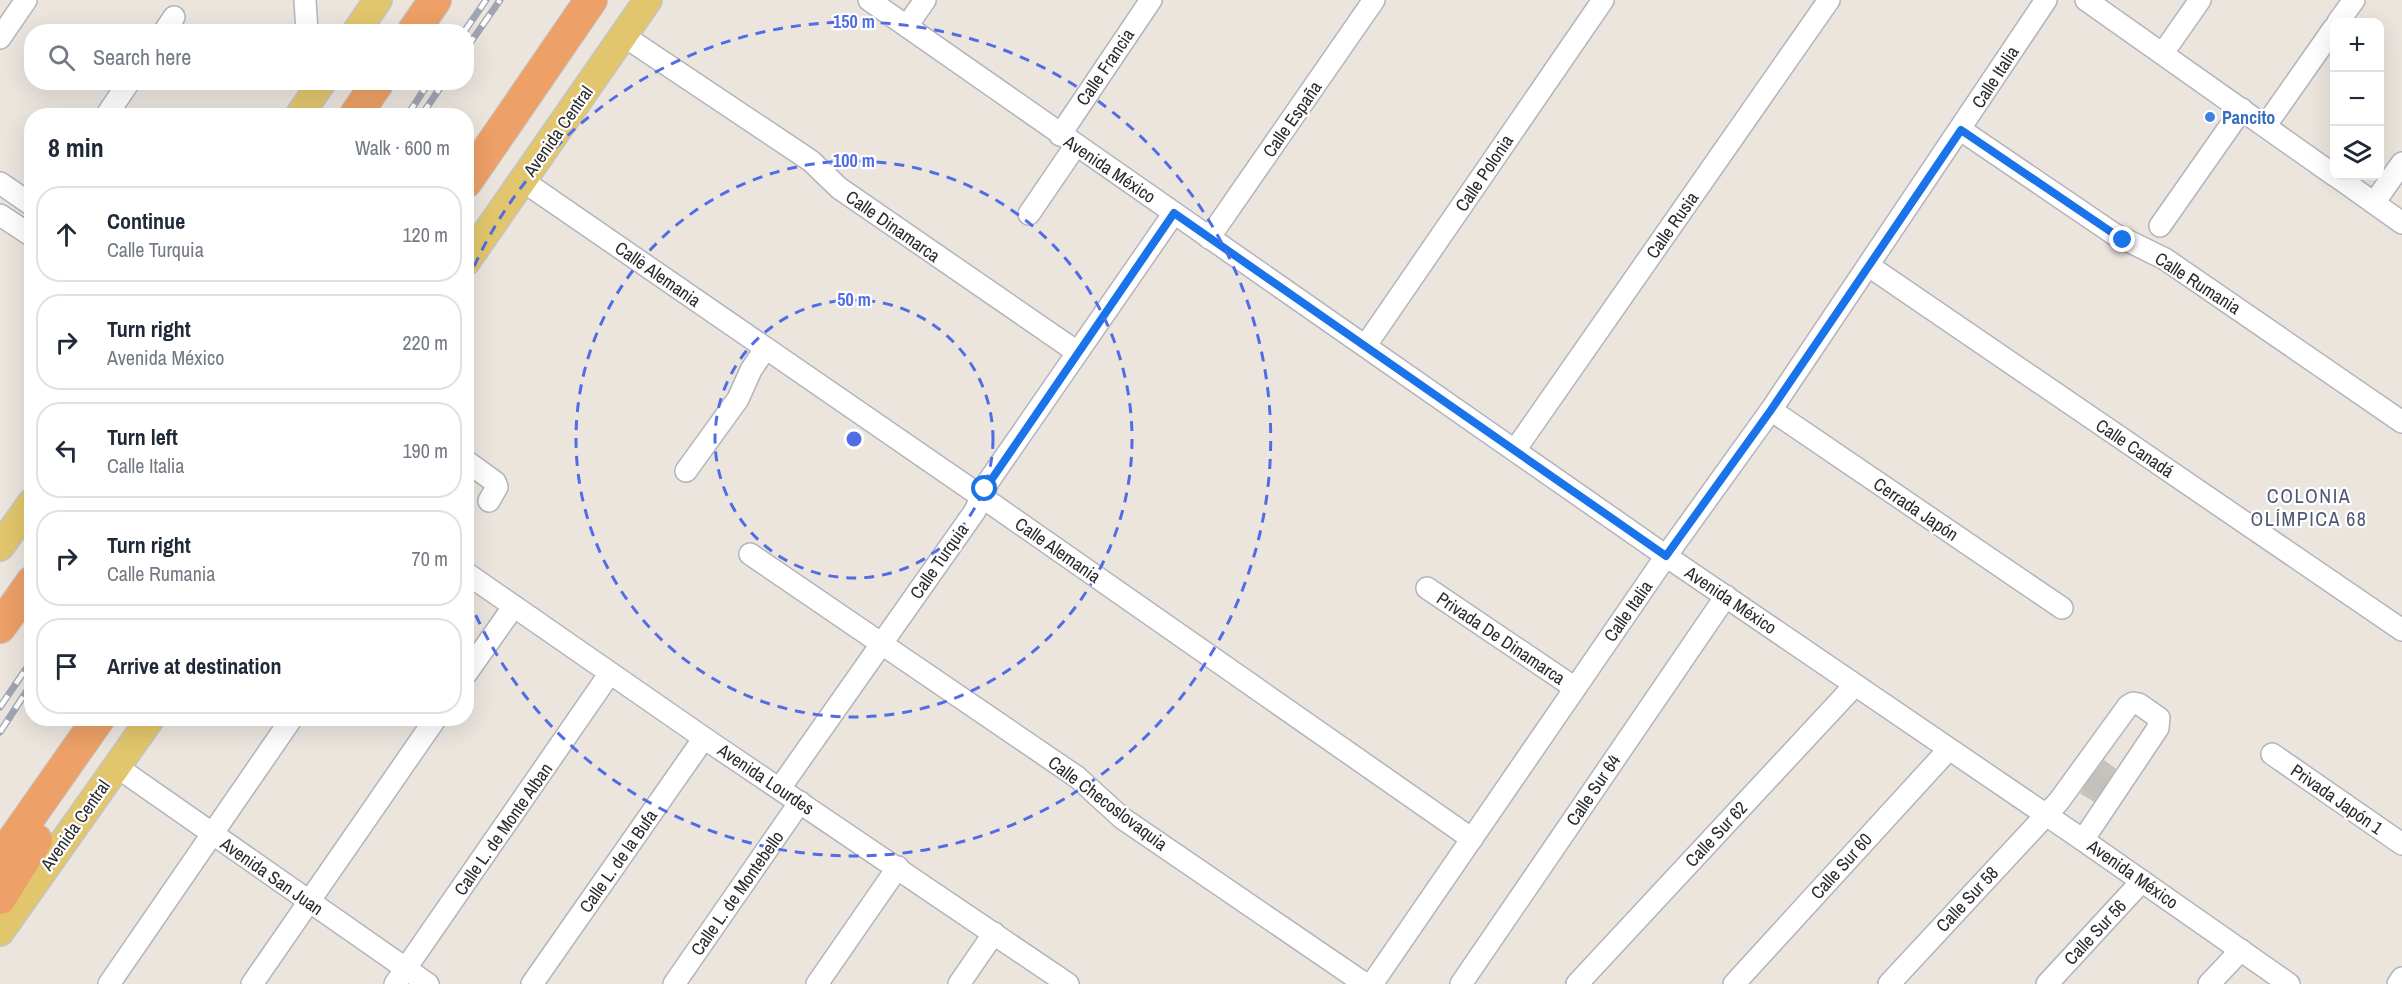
<!DOCTYPE html>
<meta charset="utf-8">
<style>
body{margin:0;font-family:"Archivo Narrow",sans-serif;background:#f6f6f7;color:#1f2937}
.controls{position:absolute;right:18px;top:18px;display:grid;overflow:hidden;border-radius:12px;box-shadow:0 6px 24px #0002}
.controls button{width:54px;height:54px;display:grid;place-items:center;padding:0;border:0;border-bottom:2px solid #e0e1e3;background:#fff;color:#1f2937;font:30px sans-serif}
.stop{position:absolute;width:18px;height:18px;margin:-14px;border:4px solid #1a73e8;border-radius:50%;background:#fff}
.stop.end{background:#1a73e8;border-color:#fff;box-shadow:0 2px 6px #0008}
.list{margin:0;padding:0;list-style:none}
h2{display:flex;justify-content:space-between;align-items:center;height:78px;margin:0;padding:0 24px;font-size:26px}
h2 small{font-size:20px;font-weight:400;color:#747a83}
.list li{display:grid;grid-template-columns:39px 1fr auto;gap:18px;align-items:center;box-sizing:border-box;height:96px;margin:0 12px 12px;padding:0 12px;border:2px solid #e0e1e3;border-radius:24px}
.list b{display:block;font-size:22px;white-space:nowrap}
.list p{margin:0;font-size:20px;white-space:nowrap;color:#747a83}
.list em{font-size:20px;font-style:normal;color:#747a83}
.icon{flex:none;width:33px;height:33px;fill:none;stroke:currentColor;stroke-width:2;stroke-linecap:round;stroke-linejoin:round}
.map{position:relative;flex:none;width:2402px;height:984px;overflow:hidden}
.search{position:absolute;background:#fff;box-shadow:0 6px 24px #0002;left:24px;top:24px;width:450px;height:66px;display:flex;align-items:center;gap:15px;box-sizing:border-box;padding:0 21px;border-radius:24px;color:#747a83;font-size:22px}
.panel{position:absolute;background:#fff;box-shadow:0 6px 24px #0002;left:24px;top:108px;width:450px;height:618px;border-radius:24px}
.map>svg:first-child{display:block}
.building{fill:#c7c3bd;stroke:#c6c1b8;stroke-width:1.5}
.lines{fill:none;stroke-linecap:round;stroke-linejoin:round}
.minor-tunnel{stroke:#c5c0ba;stroke-width:21;stroke-dasharray:21 10;stroke-linecap:butt}
.minor-casing{stroke:#b2b4bd;stroke-width:24}
.major-casing{stroke:#c4c4c4;stroke-width:30}
.highway-casing{stroke:#c4c4c4;stroke-width:34}
.minor{stroke:#fff;stroke-width:21}
.major{stroke:#e2c66d;stroke-width:27}
.highway{stroke:#eda067;stroke-width:32}
.rail-casing{stroke:#a1a4b3;stroke-width:7}
.rail{stroke:#fff;stroke-width:4.5;stroke-dasharray:14;stroke-linecap:butt}
.route{stroke:#1a73e8;stroke-width:8}
.ring{fill:none;stroke:#506de6;stroke-width:3;stroke-dasharray:10 8}
.shop-dot{fill:#3f7fe0;stroke:#fff;stroke-width:2}
.labels{text-anchor:middle;dominant-baseline:central;stroke-width:4.5;stroke-linejoin:round;paint-order:stroke}
.street-label{font-size:18px;fill:#2b2b2b;stroke:#fff}
.shop-label{font-size:18px;font-weight:bold;fill:#366cbe;stroke:#fff;text-anchor:start}
.neighbourhood-label{font-size:20px;letter-spacing:1.5px;fill:#505776;stroke:#fff}
.centre{fill:#506de6;stroke:#fff;stroke-width:3}
.ring-label{font-size:18px;text-anchor:middle;font-weight:bold;fill:#506de6;stroke:#fff;stroke-width:4.5;stroke-linejoin:round;paint-order:stroke}
</style>
<div class="map">
<svg width="2402" height="984" viewBox="0 0 2402 984">
<rect width="100%" height="100%" fill="#ebe5de"/>
<!-- building -->
<polygon class="building" points="2104,761 2115,769 2094,801 2081,793"/>
<g class="lines">
<!-- minor-tunnel -->
<polyline class="minor-tunnel" points="2086,778 2104,790"/>
<!-- minor casing -->
<g class="minor-casing">
<g id="minor">
<polyline points="305,0 307,32"/>
<polyline points="869,0 1666,556 2083,840 2289,984"/>
<polyline points="2086,0 2334,175"/>
<polyline points="2338,22 2354,0"/>
<polyline points="907,26 925,0"/>
<polyline points="164,32 174,17"/>
<polyline points="624,36 811,161 839,188 1077,352"/>
<polyline points="0,38 26,0"/>
<polyline points="2163,53 2200,0"/>
<polyline points="106,116 129,82"/>
<polyline points="2266,125 2334,28"/>
<polyline points="1961,130 2114,234 2165,259 2402,422"/>
<polyline points="1060,135 1151,0"/>
<polyline points="2336,176 2402,223"/>
<polyline points="523,181 982,497 1472,839"/>
<polyline points="0,183 32,205"/>
<polyline points="2374,203 2402,163"/>
<polyline points="1029,214 1076,145"/>
<polyline points="0,215 32,236"/>
<polyline points="2160,226 2242,109"/>
<polyline points="1209,238 1374,0"/>
<polyline points="1869,266 2402,630"/>
<polyline points="1366,345 1603,0"/>
<polyline points="1771,410 2062,608"/>
<polyline points="1515,450 1829,0"/>
<polyline points="466,461 495,482 497,487 489,501"/>
<polyline points="686,471 738,399 751,370 765,349"/>
<polyline points="750,554 1077,777 1122,818 1365,984"/>
<polyline points="466,573 704,738 1068,984"/>
<polyline points="1427,588 1575,688"/>
<polyline points="466,674 514,606"/>
<polyline points="2272,754 2402,844"/>
<polyline points="117,767 428,984"/>
<polyline points="780,788 975,511 988,482 1174,213"/>
<polyline points="109,984 292,718"/>
<polyline points="252,984 436,718"/>
<polyline points="395,984 610,673"/>
<polyline points="532,984 704,738"/>
<polyline points="674,984 800,802"/>
<polyline points="817,984 898,867"/>
<polyline points="959,984 994,933"/>
<polyline points="1372,984 1666,556 1771,410 2046,0"/>
<polyline points="1461,984 1726,596"/>
<polyline points="1577,984 1855,685"/>
<polyline points="1734,984 1949,749"/>
<polyline points="1889,984 2059,801 2128,706 2133,703 2139,704 2159,718 2158,728 2083,840"/>
<polyline points="2047,984 2142,881"/>
<polyline points="2209,984 2241,950"/>
<polyline points="2398,984 2402,978"/>
</g>
</g>
<!-- major casing -->
<g class="major-casing">
<g id="major">
<polyline points="356,32 378,0"/>
<polyline points="299,116 322,82"/>
<polyline points="466,262 648,0"/>
<polyline points="0,547 32,502"/>
<polyline points="0,932 151,718"/>
</g>
</g>
<!-- highway casing -->
<g class="highway-casing">
<g id="highway">
<polyline points="413,32 435,0"/>
<polyline points="355,116 378,82"/>
<polyline points="466,182 591,0"/>
<polyline points="0,627 32,582"/>
<polyline points="0,859 99,718"/>
<polyline points="0,898 36,840"/>
</g>
</g>
<!-- minor -->
<use href="#minor" class="minor"/>
<!-- major -->
<use href="#major" class="major"/>
<!-- highway -->
<use href="#highway" class="highway"/>
<!-- rail casing -->
<g class="rail-casing">
<g id="rail">
<polyline points="464,32 486,0"/>
<polyline points="466,49 500,0"/>
<polyline points="407,116 429,82"/>
<polyline points="421,116 444,82"/>
<polyline points="0,707 32,660"/>
<polyline points="0,732 32,683"/>
</g>
</g>
<!-- rail -->
<use href="#rail" class="rail"/>
</g>
<g class="lines">
<!-- route -->
<polyline class="route" points="985,489 1174,213 1666,556 1771,410 1961,130 2123,240"/>
</g>
<!-- distance rings -->
<g class="ring">
<circle cx="854" cy="439" r="139"/>
<circle cx="854" cy="439" r="278"/>
<path d="M467 283A417 417 0 1 1 467 595"/>
</g>
<!-- markers -->
<circle class="shop-dot" cx="2210" cy="117" r="6"/>
<g class="labels">
<!-- street labels -->
<g class="street-label">
<text transform="translate(1105 67) rotate(-56)">Calle Francia</text>
<text transform="translate(1995 77) rotate(-57)">Calle Italia</text>
<text transform="translate(1292 119) rotate(-55)">Calle España</text>
<text transform="translate(558 131) rotate(-55)">Avenida Central</text>
<text transform="translate(1110 169) rotate(34)">Avenida México</text>
<text transform="translate(1484 173) rotate(-56)">Calle Polonia</text>
<text transform="translate(1672 225) rotate(-55)">Calle Rusia</text>
<text transform="translate(893 226) rotate(35)">Calle Dinamarca</text>
<text transform="translate(658 274) rotate(35)">Calle Alemania</text>
<text transform="translate(2198 283) rotate(33)">Calle Rumania</text>
<text transform="translate(2135 448) rotate(34)">Calle Canadá</text>
<text transform="translate(1916 509) rotate(34)">Cerrada Japón</text>
<text transform="translate(1058 550) rotate(35)">Calle Alemania</text>
<text transform="translate(939 561) rotate(-55)">Calle Turquia</text>
<text transform="translate(1731 600) rotate(34)">Avenida México</text>
<text transform="translate(1628 611) rotate(-55)">Calle Italia</text>
<text transform="translate(1501 638) rotate(34)">Privada De Dinamarca</text>
<text transform="translate(766 779) rotate(34)">Avenida Lourdes</text>
<text transform="translate(1593 790) rotate(-56)">Calle Sur 64</text>
<text transform="translate(2337 799) rotate(35)">Privada Japón 1</text>
<text transform="translate(1108 803) rotate(37)">Calle Checoslovaquia</text>
<text transform="translate(75 825) rotate(-55)">Avenida Central</text>
<text transform="translate(503 829) rotate(-55)">Calle L. de Monte Alban</text>
<text transform="translate(1716 834) rotate(-47)">Calle Sur 62</text>
<text transform="translate(618 861) rotate(-55)">Calle L. de la Bufa</text>
<text transform="translate(1841 866) rotate(-48)">Calle Sur 60</text>
<text transform="translate(2133 874) rotate(35)">Avenida México</text>
<text transform="translate(272 876) rotate(35)">Avenida San Juan</text>
<text transform="translate(737 893) rotate(-55)">Calle L. de Montebello</text>
<text transform="translate(1967 899) rotate(-47)">Calle Sur 58</text>
<text transform="translate(2095 932) rotate(-47)">Calle Sur 56</text>
</g>
<!-- shop labels -->
<g class="shop-label">
<text x="2222" y="117">Pancito</text>
</g>
<!-- neighbourhood labels -->
<g class="neighbourhood-label">
<text x="2309" y="495">COLONIA<tspan x="2309" dy="23">OLÍMPICA 68</tspan></text>
</g>
</g>
<circle cx="854" cy="439" r="9" class="centre"/>
<g class="ring-label">
<text x="854" y="28">150 m</text>
<text x="854" y="167">100 m</text>
<text x="854" y="306">50 m</text>
</g>
</svg>
<div class="controls">
<button>+</button>
<button>−</button>
<button><svg class="icon" aria-label="layers" viewBox="0 0 24 24"><path d="M12 4l9 5-9 5-9-5zM3 14l9 5 9-5"/></svg></button>
</div>
<div class="stop" style="left:985px;top:489px"></div>
<div class="stop end" style="left:2123px;top:240px"></div>
<div class="search"><svg class="icon" aria-label="search" viewBox="0 0 24 24"><circle cx="10" cy="10" r="6"/><path d="M15 15l6 6"/></svg>Search here</div>
<section class="panel">
<h2>8 min<small>Walk · 600 m</small></h2>
<ul class="list">
<li><svg class="icon" aria-label="ahead" viewBox="0 0 24 24"><path d="M12 20V5M6 11l6-6 6 6"/></svg><div><b>Continue</b><p>Calle Turquia</p></div><em>120 m</em></li>
<li><svg class="icon" aria-label="right" viewBox="0 0 24 24"><path d="M7 20v-9h11M14 6l5 5-5 5"/></svg><div><b>Turn right</b><p>Avenida México</p></div><em>220 m</em></li>
<li><svg class="icon" aria-label="left" viewBox="0 0 24 24"><path d="M17 20v-9H6M10 6l-5 5 5 5"/></svg><div><b>Turn left</b><p>Calle Italia</p></div><em>190 m</em></li>
<li><svg class="icon" aria-label="right" viewBox="0 0 24 24"><path d="M7 20v-9h11M14 6l5 5-5 5"/></svg><div><b>Turn right</b><p>Calle Rumania</p></div><em>70 m</em></li>
<li><svg class="icon" aria-label="arrive" viewBox="0 0 24 24"><path d="M6 21V4h12l-3 4 3 4H6"/></svg><div><b>Arrive at destination</b></div></li>
</ul>
</section>
</div>
